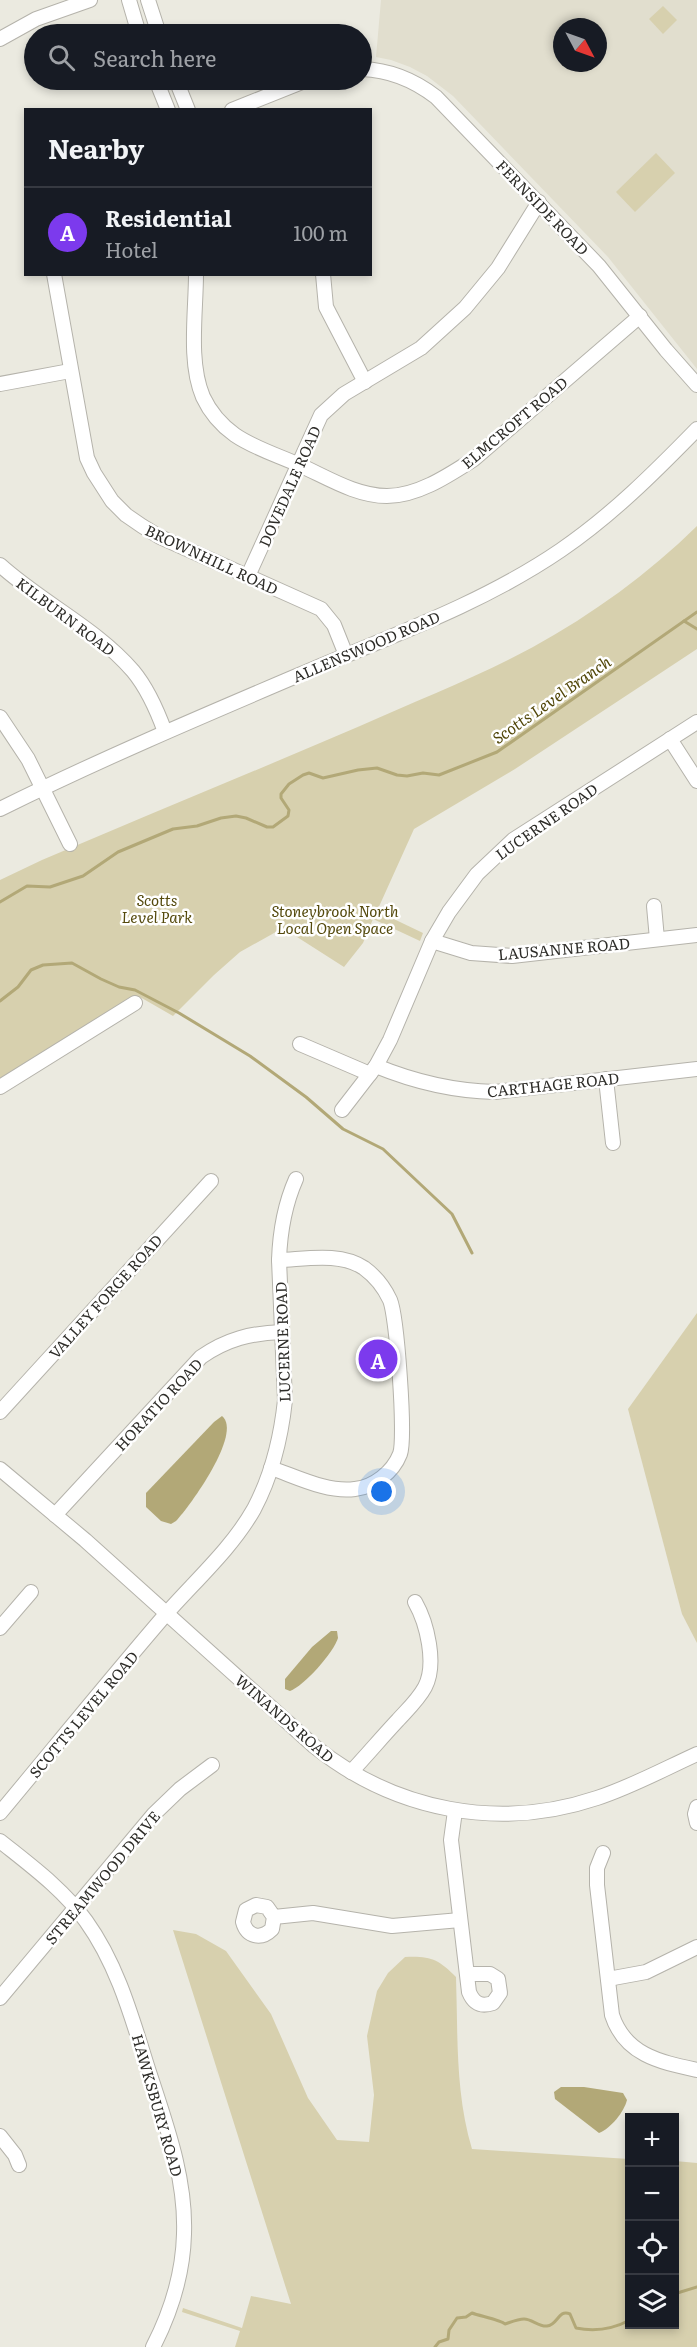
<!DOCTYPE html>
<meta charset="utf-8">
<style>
body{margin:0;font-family:Literata,serif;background:#242831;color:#f1f3f6}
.controls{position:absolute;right:18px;bottom:18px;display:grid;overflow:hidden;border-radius:0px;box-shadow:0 3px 9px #0003}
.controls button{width:54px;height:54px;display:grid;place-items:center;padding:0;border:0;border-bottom:2px solid #363941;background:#171b24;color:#f1f3f6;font:30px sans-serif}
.compass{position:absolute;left:553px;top:18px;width:54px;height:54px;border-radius:50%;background:#171b24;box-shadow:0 3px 9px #0003;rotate:131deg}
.you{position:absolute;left:382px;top:1492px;width:21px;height:21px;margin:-15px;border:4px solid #fff;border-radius:50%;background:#1a73e8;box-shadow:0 0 0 9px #1a73e833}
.badge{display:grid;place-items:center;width:39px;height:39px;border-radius:50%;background:#7c3aed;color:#fff;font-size:20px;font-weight:700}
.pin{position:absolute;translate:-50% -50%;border:3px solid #fff;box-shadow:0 2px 6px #0006}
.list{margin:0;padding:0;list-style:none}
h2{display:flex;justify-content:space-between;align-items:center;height:78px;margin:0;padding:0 24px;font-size:26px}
h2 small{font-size:20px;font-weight:400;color:#9ea1a6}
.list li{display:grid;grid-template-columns:39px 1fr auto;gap:18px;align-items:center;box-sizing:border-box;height:90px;padding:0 24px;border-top:2px solid #363941}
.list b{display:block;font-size:22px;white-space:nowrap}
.list p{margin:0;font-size:20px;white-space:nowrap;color:#9ea1a6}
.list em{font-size:20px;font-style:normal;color:#9ea1a6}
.icon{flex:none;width:33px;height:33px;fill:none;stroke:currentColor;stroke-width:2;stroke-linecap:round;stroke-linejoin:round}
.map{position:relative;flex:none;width:697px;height:2347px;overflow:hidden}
.search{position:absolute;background:#171b24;box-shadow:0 3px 9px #0003;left:24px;top:24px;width:348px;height:66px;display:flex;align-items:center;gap:15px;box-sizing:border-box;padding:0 21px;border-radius:33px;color:#9ea1a6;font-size:22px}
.panel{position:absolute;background:#171b24;box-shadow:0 3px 9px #0003;left:24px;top:108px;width:348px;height:168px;border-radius:0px}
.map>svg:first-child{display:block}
.built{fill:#e1dece;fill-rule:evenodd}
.green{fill:#d7d0ae}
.water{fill:#b2a877}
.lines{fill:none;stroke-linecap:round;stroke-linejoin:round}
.stream{stroke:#b2a877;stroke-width:3}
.minor-casing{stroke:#b5b3ab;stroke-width:16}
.minor{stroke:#fff;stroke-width:14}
.labels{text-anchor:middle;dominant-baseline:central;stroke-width:5;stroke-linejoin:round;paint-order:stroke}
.street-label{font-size:15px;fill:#2d2c28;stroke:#fff}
.park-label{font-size:15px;font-style:italic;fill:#54490c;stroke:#fff}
.water-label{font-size:16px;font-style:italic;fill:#524709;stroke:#fff}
</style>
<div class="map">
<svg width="697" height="2347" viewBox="0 0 697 2347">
<rect width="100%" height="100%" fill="#ebeae0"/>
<!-- built -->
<path class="built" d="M381,0H697V369L608,257L453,96L427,76L410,67L391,60L376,57ZM562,27H598V63H562Z"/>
<!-- green -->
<g class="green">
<polygon points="663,6 677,20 663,34 649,19"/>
<polygon points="656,153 675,173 635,212 616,192"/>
<path d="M697,526V649L515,769L414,829L377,911L423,933L420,941L373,919L363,943L344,967L283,928L240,952L214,975L173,1016L140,997L0,1085V880L42,860C148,815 255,771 360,726C418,700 478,677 533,647C593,614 648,574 697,526Z"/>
<polygon points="697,1313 697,1643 682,1614 628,1409"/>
<path d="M173,1930L196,1934L226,1951L271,2014L308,2098L337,2140L369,2142L374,2095L367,2036L377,1991L388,1973L405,1957C431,1956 438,1959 456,1977C458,2035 455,2092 472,2149L629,2159L630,2324H674L675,2161L697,2163V2347H235L240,2331L182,2312L183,2308L242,2328L251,2296L291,2304Z"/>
</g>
<!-- water -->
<g class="water">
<path d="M222,1416C243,1433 190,1506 176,1521L171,1524L161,1521L146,1507V1493L214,1422Z"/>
<path d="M331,1631H337L338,1638C334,1652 304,1686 290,1691L285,1689V1679L312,1647Z"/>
<path d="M561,2087H584L623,2093L627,2100C624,2112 611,2128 599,2133L555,2099L554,2092Z"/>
</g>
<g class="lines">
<!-- stream -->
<g class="stream">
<polyline points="684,621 697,629"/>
<polyline points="0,902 27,886 50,887 83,876 118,852 173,829 197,826 221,818 236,816 246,818 267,827 273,827 288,816 289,810 281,798 281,794 289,784 303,775 309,773 323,778 358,770 377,768 397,775 407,776 423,773 439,775 497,752 697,612"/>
<polyline points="0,1001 18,987 31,970 43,965 72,963 101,979 119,987 135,990 179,1013 250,1056 306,1097 343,1129 383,1149 452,1214 472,1253"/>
<polyline points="674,2294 697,2287"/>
<path d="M435,2347L439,2342L448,2339L449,2330L457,2318L466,2317L472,2313C480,2316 501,2320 505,2324C511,2322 518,2319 524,2319C532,2319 539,2327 547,2326C558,2325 558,2309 570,2314L576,2328C595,2332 613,2329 630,2320"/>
</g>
<!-- minor casing -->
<g class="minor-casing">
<g id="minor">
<polyline points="129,0 139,34"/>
<polyline points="148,0 159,34"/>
<polyline points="0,39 36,19 90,0"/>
<path d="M362,69C389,70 414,80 436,97L599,266L666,350L697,385"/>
<polyline points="156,80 168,110"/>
<polyline points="176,80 188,110"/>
<polyline points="232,110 307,80"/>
<polyline points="54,274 87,458 94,473 112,501 126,515 142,526 160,537 321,609 334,625 346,655"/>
<path d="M196,274C196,312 188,362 203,397C210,412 221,425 235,435C254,448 277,455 297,464C325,476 355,496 387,496C418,496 449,475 474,459L640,316"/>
<polyline points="323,274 326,307 365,382"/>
<polyline points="0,384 70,371"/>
<path d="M0,565C42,603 96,628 133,671C148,689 157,710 165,732"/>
<polyline points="248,576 321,415 344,394 421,348 465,308 498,268 539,202"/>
<polyline points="0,717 28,759 70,844"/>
<polyline points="670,739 697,781"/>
<path d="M0,809C105,757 212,712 320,666C402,632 488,600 561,550C612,515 654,473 697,429"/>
<polyline points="654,906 657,939"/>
<polyline points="432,941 471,953 512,956 697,935"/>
<polyline points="300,1044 370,1074"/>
<path d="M376,1066C415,1082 452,1091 495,1092L697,1069"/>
<polyline points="606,1079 613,1143"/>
<polyline points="0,1087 135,1003"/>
<polyline points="342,1110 376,1066 390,1040 432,941 449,912 477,874 513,840 697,722"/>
<polyline points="0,1412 211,1181"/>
<path d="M271,1468C297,1477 328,1493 355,1489C374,1487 393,1472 400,1454C406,1438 397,1317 390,1300C384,1287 375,1276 364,1268C340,1252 306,1259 279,1260"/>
<path d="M0,1469L85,1540L314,1746C395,1811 499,1831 597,1798C631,1787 664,1769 697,1754"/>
<path d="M55,1515L201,1357C227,1339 251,1333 282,1332"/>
<polyline points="0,1628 31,1592"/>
<path d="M351,1772C367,1755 382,1737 398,1720C407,1710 418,1700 425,1687C437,1664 427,1623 415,1602"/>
<polyline points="697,1807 695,1814 697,1823"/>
<path d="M455,1811L451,1840L469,1992C474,2004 481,2007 493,2003L500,1993L498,1979L490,1974H467"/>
<path d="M0,1813C55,1747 110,1679 166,1614C196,1580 232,1548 254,1509C272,1475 281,1438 285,1400L279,1260C280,1231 284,1206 296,1179"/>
<path d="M0,1841C30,1865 63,1889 86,1921C119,1967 133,2022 150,2075C167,2127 186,2179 184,2234C183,2274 171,2312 153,2347"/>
<path d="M603,1853L597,1868V1885L612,2015C625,2055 660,2062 697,2070"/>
<path d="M274,1917L272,1929C261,1940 247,1937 243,1922L246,1910L256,1905L267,1907L274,1917L313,1913L392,1926L460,1920"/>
<polyline points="608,1979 646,1972 697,1947"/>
<polyline points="0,1998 154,1814 180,1789 212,1765"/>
<polyline points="0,2136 15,2155 19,2165"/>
</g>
</g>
<!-- minor -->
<use href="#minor" class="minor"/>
</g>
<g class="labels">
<!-- street labels -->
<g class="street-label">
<text transform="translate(543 207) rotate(46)">FERNSIDE ROAD</text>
<text transform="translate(514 422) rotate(-40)">ELMCROFT ROAD</text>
<text transform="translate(289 486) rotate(-66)">DOVEDALE ROAD</text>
<text transform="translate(212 559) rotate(25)">BROWNHILL ROAD</text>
<text transform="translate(66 616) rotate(37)">KILBURN ROAD</text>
<text transform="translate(366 646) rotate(-23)">ALLENSWOOD ROAD</text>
<text transform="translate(546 821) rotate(-35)">LUCERNE ROAD</text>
<text transform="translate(564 948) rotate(-5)">LAUSANNE ROAD</text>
<text transform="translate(553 1084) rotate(-6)">CARTHAGE ROAD</text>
<text transform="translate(105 1296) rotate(-48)">VALLEY FORGE ROAD</text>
<text transform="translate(282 1342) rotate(-92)">LUCERNE ROAD</text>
<text transform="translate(158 1404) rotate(-47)">HORATIO ROAD</text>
<text transform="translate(83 1714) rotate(-50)">SCOTTS LEVEL ROAD</text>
<text transform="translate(285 1718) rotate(41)">WINANDS ROAD</text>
<text transform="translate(102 1877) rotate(-50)">STREAMWOOD DRIVE</text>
<text transform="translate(158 2105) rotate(74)">HAWKSBURY ROAD</text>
</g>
<!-- park labels -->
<g class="park-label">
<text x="157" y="899">Scotts<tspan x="157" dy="17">Level Park</tspan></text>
<text x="335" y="910">Stoneybrook North<tspan x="335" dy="17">Local Open Space</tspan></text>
</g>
<!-- water labels -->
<g class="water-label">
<text transform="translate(551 699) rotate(-35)">Scotts Level Branch</text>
</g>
</g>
</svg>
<div class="controls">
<button>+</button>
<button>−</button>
<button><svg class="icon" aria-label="locate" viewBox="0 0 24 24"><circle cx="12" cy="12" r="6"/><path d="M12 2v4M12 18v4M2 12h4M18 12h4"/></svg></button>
<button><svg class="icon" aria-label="layers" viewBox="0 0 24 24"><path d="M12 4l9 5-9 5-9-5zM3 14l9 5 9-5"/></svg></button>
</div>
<svg class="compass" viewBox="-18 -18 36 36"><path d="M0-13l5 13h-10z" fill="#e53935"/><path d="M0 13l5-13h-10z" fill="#9ea1a6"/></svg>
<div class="you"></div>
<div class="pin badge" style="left:378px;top:1359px">A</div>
<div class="search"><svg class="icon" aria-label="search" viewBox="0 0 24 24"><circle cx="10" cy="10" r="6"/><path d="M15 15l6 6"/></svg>Search here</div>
<section class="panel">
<h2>Nearby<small></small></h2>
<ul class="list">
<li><span class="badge">A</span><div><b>Residential</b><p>Hotel</p></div><em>100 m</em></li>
</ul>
</section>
</div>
